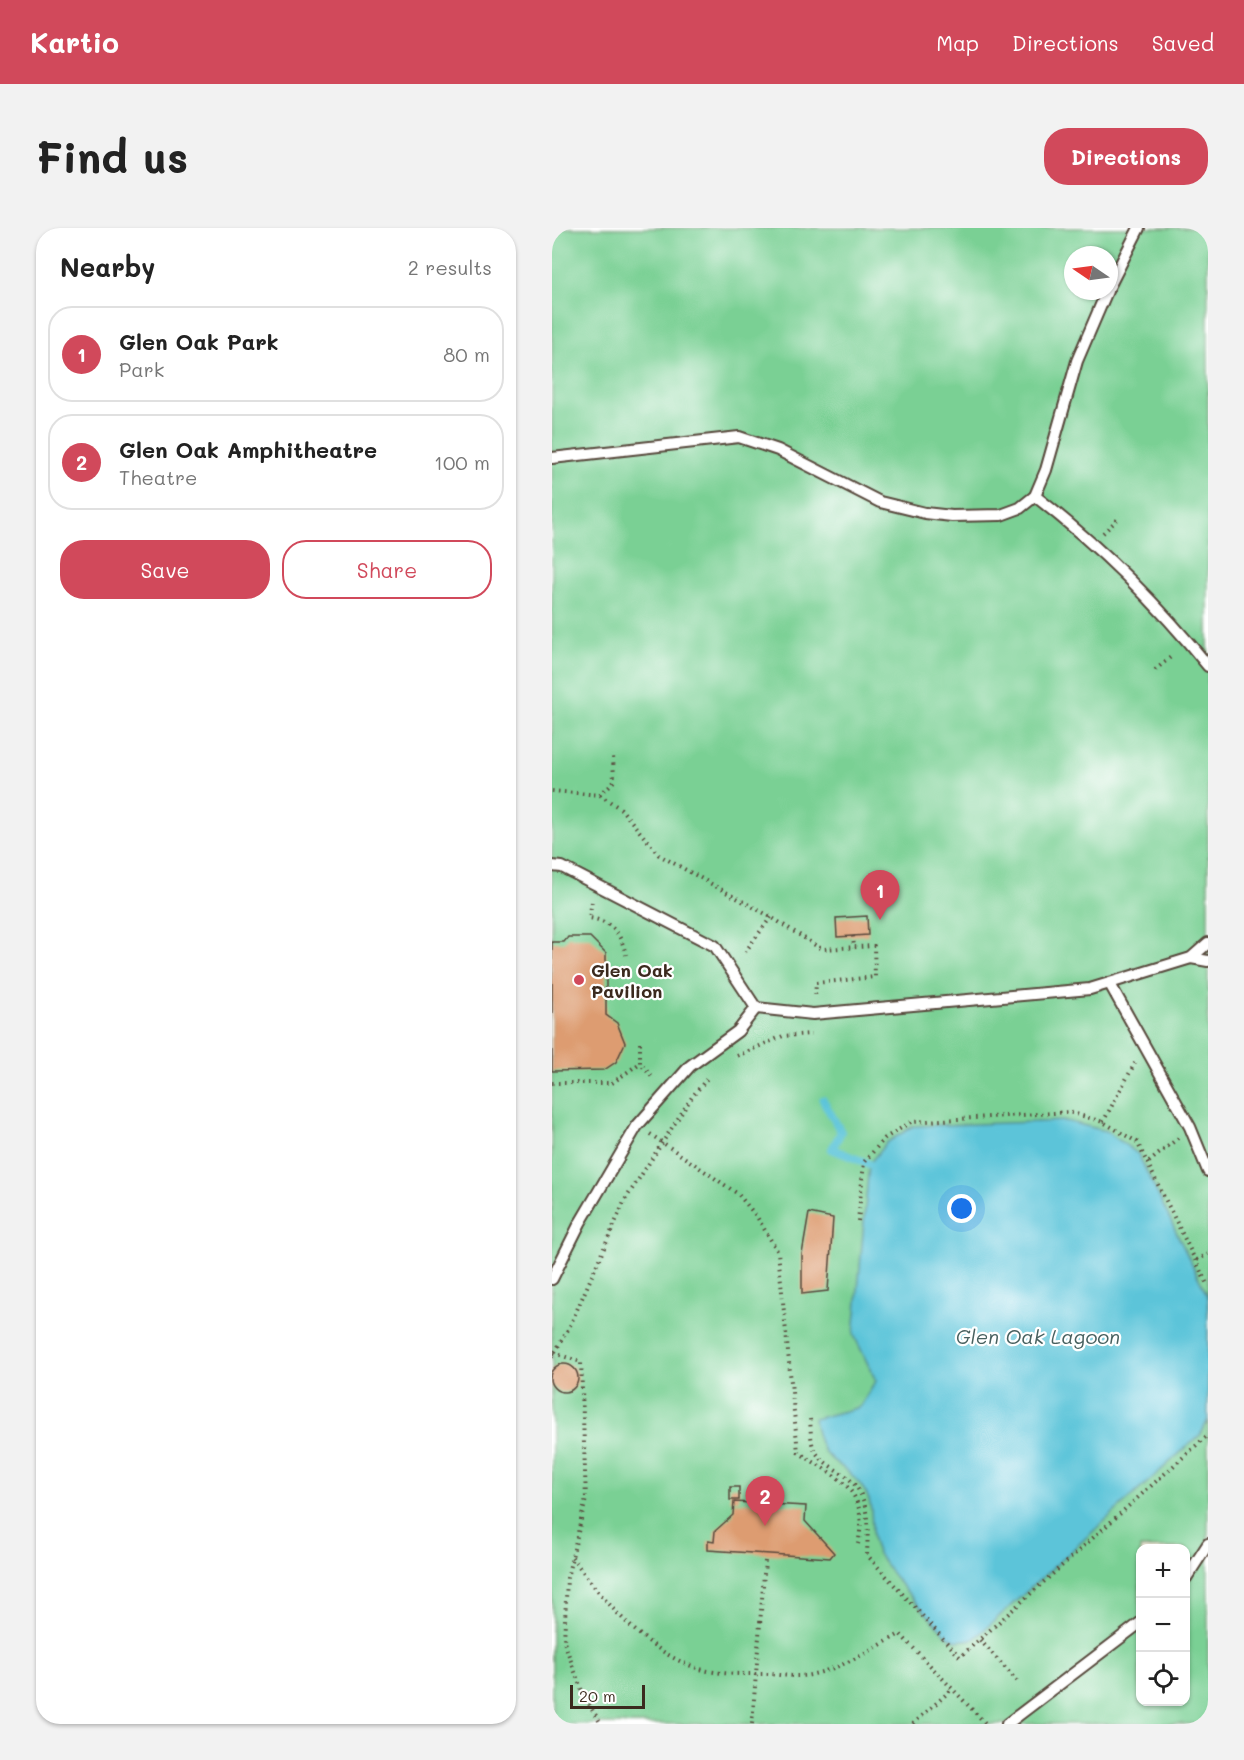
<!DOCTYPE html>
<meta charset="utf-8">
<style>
body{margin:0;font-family:Mali,sans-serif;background:#f2f2f2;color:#222}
.controls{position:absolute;right:18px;bottom:18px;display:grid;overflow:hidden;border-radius:12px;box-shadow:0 2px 4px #0004}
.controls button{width:54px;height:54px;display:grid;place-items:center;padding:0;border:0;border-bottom:2px solid #e0e0e0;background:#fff;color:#222;font:30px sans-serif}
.compass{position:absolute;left:512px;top:18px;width:54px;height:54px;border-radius:50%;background:#fff;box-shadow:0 2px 4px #0004;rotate:283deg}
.scale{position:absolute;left:18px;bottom:15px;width:75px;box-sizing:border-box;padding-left:6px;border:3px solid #3b2a1e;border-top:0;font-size:16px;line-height:21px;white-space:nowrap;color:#3b2a1e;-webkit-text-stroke:4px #fff;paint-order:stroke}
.you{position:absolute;left:410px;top:981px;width:21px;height:21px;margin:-15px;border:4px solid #fff;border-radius:50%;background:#1a73e8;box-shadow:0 0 0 9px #1a73e833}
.badge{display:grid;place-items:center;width:39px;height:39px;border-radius:50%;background:#d1495b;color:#fff;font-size:20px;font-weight:700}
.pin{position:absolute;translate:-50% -50px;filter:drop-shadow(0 2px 3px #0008)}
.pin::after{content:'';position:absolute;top:32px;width:21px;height:18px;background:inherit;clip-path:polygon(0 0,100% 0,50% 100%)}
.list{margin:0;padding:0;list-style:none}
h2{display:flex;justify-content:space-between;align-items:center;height:78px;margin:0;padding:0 24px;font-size:26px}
h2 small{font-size:20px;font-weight:400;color:#767676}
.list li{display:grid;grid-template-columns:39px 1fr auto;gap:18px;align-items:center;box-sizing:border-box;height:96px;margin:0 12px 12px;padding:0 12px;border:2px solid #e0e0e0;border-radius:24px}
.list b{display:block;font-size:22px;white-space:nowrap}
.list p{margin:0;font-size:20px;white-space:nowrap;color:#767676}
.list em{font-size:20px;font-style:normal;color:#767676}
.actions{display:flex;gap:12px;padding:18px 24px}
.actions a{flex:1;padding:14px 0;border:2px solid #d1495b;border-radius:24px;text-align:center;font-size:21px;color:#d1495b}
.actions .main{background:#d1495b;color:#fff}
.icon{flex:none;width:33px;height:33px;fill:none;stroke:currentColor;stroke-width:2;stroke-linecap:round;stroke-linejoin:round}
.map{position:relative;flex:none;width:656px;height:1496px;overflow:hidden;border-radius:24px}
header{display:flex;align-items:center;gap:36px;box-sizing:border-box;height:84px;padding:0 30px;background:#d1495b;color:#fff}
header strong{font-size:28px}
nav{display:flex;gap:33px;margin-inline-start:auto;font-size:21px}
.intro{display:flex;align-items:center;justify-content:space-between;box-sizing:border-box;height:144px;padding:0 36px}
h1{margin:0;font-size:42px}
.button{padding:15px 27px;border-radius:24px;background:#d1495b;color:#fff;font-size:21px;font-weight:700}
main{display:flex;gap:36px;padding:0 36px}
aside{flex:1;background:#fff;border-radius:24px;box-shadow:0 2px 4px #0004}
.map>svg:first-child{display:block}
.green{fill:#7ad094;stroke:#5a7d59;stroke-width:1.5;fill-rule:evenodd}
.water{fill:#5cc4d9;stroke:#4c777c;stroke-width:1.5}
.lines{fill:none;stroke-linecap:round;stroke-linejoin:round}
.stream{stroke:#5cc4d9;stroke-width:8}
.building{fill:#dd9c71}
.lane-casing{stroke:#57473b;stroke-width:14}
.path{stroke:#57473b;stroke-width:4;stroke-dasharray:1.5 4.5;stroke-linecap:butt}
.lane{stroke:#fff;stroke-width:10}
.poi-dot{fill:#d1495b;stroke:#fff;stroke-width:2}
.labels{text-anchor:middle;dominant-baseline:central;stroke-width:4.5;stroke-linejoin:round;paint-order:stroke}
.poi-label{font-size:18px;font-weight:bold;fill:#3b2a1e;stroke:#fff;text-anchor:start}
.water-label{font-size:20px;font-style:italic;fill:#47605f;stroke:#fff}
</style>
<header>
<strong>Kartio</strong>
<nav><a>Map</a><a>Directions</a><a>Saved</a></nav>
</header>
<div class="intro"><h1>Find us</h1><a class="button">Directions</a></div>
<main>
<aside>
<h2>Nearby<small>2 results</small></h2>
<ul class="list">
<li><span class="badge">1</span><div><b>Glen Oak Park</b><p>Park</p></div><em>80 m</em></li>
<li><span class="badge">2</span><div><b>Glen Oak Amphitheatre</b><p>Theatre</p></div><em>100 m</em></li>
</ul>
<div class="actions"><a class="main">Save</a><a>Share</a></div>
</aside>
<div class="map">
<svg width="656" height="1496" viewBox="0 0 656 1496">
<rect width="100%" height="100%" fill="#fff"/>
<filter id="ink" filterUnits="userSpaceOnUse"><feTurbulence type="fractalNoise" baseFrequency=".0167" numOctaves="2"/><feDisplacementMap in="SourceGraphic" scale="12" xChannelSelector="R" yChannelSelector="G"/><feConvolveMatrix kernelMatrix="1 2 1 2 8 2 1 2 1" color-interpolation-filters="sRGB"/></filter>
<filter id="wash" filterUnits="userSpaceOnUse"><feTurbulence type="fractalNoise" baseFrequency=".008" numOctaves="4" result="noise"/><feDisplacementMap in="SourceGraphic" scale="24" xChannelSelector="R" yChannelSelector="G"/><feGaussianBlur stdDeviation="1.35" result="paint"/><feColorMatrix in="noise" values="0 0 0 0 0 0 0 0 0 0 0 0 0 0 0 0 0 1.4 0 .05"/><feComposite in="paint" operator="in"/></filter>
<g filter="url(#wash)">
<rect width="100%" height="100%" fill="#f7eedd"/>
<!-- green -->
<path class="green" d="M0,0H656V1496H0ZM521,27H557V63H521ZM588,1320H634V1474H588Z"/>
<!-- water -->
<path class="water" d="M514,893L554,903L586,926L656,1069V1192L649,1206L422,1411L405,1413L395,1408C374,1384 340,1351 325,1324C315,1305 325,1280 312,1262C288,1226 270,1243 262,1191L308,1179L324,1153L302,1107L317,936L334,915L361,898Z"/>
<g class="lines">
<!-- stream -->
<polyline class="stream" points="271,872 289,904 280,921 317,936"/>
</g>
<g id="blocks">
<!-- building -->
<g class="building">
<polygon points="315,688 316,707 285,709 284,690"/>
<polygon points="16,709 38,709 54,725 54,787 65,795 73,815 64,834 52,842 0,843 0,714 12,714"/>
<polygon points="257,985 281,990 276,1063 250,1066 250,1026"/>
<circle cx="12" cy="1150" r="14"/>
<rect x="178" y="1259" width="9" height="13"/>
<polygon points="182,1274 254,1278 253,1293 282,1325 278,1330 156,1322 156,1313 162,1314 163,1303 181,1287"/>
</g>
</g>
</g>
<g filter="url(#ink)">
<use href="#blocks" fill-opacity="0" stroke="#57473b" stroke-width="1.5"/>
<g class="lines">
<!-- lane casing -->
<g class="lane-casing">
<g id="lane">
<polyline points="557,59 587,0"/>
<polyline points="0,230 187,209 226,222 328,274 373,285 400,288 449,287 468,280 483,268 494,242 525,133 555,63"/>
<path d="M483,268C547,318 605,375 656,438"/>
<polyline points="0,638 10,639 163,718 204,780"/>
<polyline points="639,730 656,733"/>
<polyline points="558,756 638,899 656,943"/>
<polyline points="204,780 261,786 538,761 639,730 656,715"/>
<polyline points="0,1051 28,995 85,898 138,838 186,803 204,780"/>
<polyline points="634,1350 656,1316"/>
<polyline points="455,1496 588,1395"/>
</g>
</g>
<!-- path -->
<g class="path">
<polyline points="551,305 566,291"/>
<polyline points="603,442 620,428"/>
<polyline points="0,563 48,567 69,581 107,627 219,689 266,719 272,721 322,718 323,749 264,755 263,770"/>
<polyline points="48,567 62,553 61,526"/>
<path d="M40,674L37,690C60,693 69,706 74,727"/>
<polyline points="301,708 302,720"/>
<polyline points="193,724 219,689"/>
<polyline points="88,815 88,835 100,849"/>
<polyline points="185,828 231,808 259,806"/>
<polyline points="0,855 60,855 88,835"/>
<polyline points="551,894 583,835"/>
<path d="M98,906L186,966L205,989L226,1024L246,1224C285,1250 318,1260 306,1316"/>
<polyline points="597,934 626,910"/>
<polyline points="306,993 312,934 333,910 359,894 517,884 551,894 585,914 656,1058"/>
<polyline points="645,1032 656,1026"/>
<polyline points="2,1125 29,1134 34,1271 15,1350 12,1414 31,1466 49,1496"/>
<polyline points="0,1129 17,1100 73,972 140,869 157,848"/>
<path d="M258,1191C259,1200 258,1215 263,1223C269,1233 281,1240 291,1246C319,1265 316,1298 315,1327L408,1429L656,1207"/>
<path d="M20,1329C52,1373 93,1424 148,1441C168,1447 195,1446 216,1446C230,1447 248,1450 262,1446C292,1439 321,1421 348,1406L434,1496"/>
<polyline points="428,1412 465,1453"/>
<polyline points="200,1496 213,1333"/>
<polyline points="361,1496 399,1462"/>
</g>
<!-- lane -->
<use href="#lane" class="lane"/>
</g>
</g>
<!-- markers -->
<circle class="poi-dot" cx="27" cy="752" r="6"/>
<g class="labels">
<!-- poi labels -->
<g class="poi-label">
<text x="39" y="742">Glen Oak<tspan x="39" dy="21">Pavilion</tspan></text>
</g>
<!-- water labels -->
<g class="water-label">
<text x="486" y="1108">Glen Oak Lagoon</text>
</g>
</g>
</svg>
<div class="controls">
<button>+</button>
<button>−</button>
<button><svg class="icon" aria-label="locate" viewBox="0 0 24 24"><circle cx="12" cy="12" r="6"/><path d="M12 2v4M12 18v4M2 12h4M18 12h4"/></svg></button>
</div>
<svg class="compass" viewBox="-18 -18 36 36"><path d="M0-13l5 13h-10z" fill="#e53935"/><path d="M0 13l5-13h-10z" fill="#767676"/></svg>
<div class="scale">20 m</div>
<div class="you"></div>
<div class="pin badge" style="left:328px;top:692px">1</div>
<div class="pin badge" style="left:213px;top:1298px">2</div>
</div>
</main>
